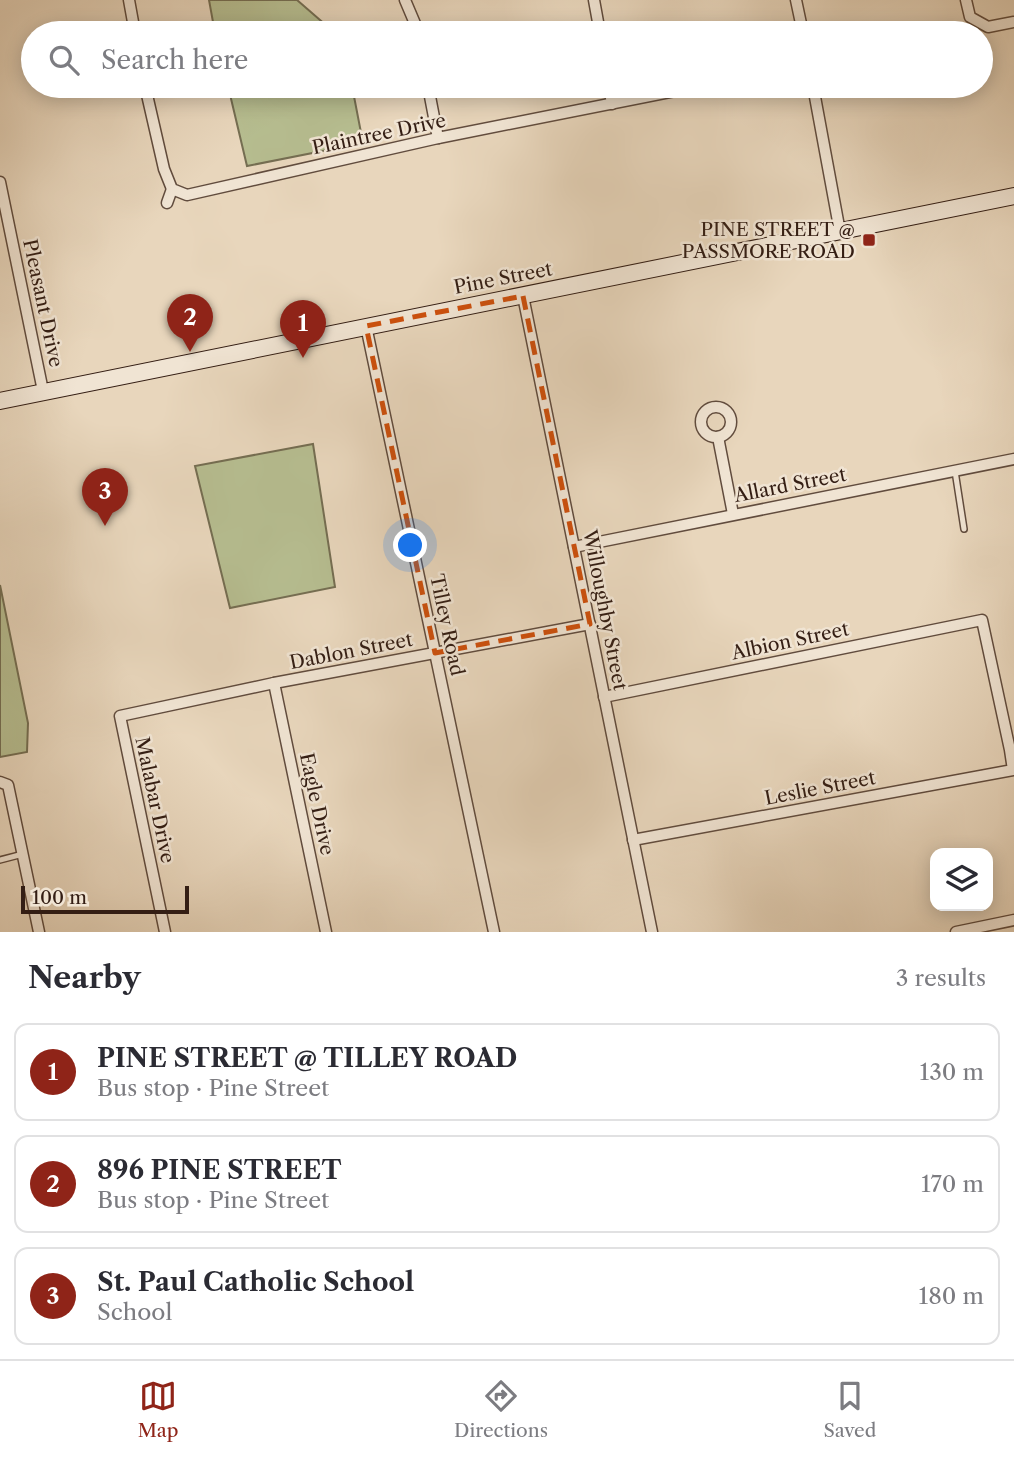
<!DOCTYPE html>
<meta charset="utf-8">
<style>
body{margin:0;font-family:"Libre Caslon Text",serif;background:#f7f7f7;color:#2b2b33}
.controls{position:absolute;right:21px;bottom:21px;display:grid;overflow:hidden;border-radius:14px;box-shadow:0 4px 18px #0003}
.controls button{width:63px;height:63px;display:grid;place-items:center;padding:0;border:0;border-bottom:2px solid #e1e1e2;background:#fff;color:#2b2b33;font:35px sans-serif}
.scale{position:absolute;left:21px;bottom:18px;width:168px;box-sizing:border-box;padding-left:7px;border:4px solid #341e14;border-top:0;font-size:19px;line-height:24px;white-space:nowrap;color:#341e14;-webkit-text-stroke:5px #f0e4d3;paint-order:stroke}
.you{position:absolute;left:411px;top:546px;width:24px;height:24px;margin:-18px;border:5px solid #fff;border-radius:50%;background:#1a73e8;box-shadow:0 0 0 10px #1a73e833}
.badge{display:grid;place-items:center;width:46px;height:46px;border-radius:50%;background:#8f2418;color:#fff;font-size:23px;font-weight:700}
.pin{position:absolute;translate:-50% -58px;filter:drop-shadow(0 2px 4px #0008)}
.pin::after{content:'';position:absolute;top:37px;width:24px;height:21px;background:inherit;clip-path:polygon(0 0,100% 0,50% 100%)}
.list{margin:0;padding:0;list-style:none}
h2{display:flex;justify-content:space-between;align-items:center;height:91px;margin:0;padding:0 28px;font-size:30px}
h2 small{font-size:23px;font-weight:400;color:#7c7c81}
.list li{display:grid;grid-template-columns:46px 1fr auto;gap:21px;align-items:center;box-sizing:border-box;height:98px;margin:0 14px 14px;padding:0 14px;border:2px solid #e1e1e2;border-radius:14px}
.list b{display:block;font-size:26px;white-space:nowrap}
.list p{margin:0;font-size:23px;white-space:nowrap;color:#7c7c81}
.list em{font-size:23px;font-style:normal;color:#7c7c81}
.icon{flex:none;width:38px;height:38px;fill:none;stroke:currentColor;stroke-width:2;stroke-linecap:round;stroke-linejoin:round}
.map{position:relative;flex:none;width:1014px;height:932px;overflow:hidden}
.search{position:absolute;background:#fff;box-shadow:0 4px 18px #0003;left:21px;right:21px;top:21px;height:77px;display:flex;align-items:center;gap:18px;box-sizing:border-box;padding:0 24px;border-radius:38px;color:#7c7c81;font-size:26px}
.sheet{height:427px;background:#fff}
nav{display:flex;justify-content:space-around;align-items:center;box-sizing:border-box;height:98px;border-top:2px solid #e1e1e2;background:#fff;font-size:19px;color:#7c7c81}
nav a{display:grid;justify-items:center;gap:4px}
nav .on{color:#8f2418}
.map>svg:first-child{display:block}
.green{fill:#b6bd90;stroke:#756e52;stroke-width:2}
.lines{fill:none;stroke-linecap:round;stroke-linejoin:round}
.lane-casing{stroke:#614c3e;stroke-width:8}
.street-casing{stroke:#614c3e;stroke-width:13}
.secondary-casing{stroke:#341e14;stroke-width:18}
.lane{stroke:#f0e4d3;stroke-width:5}
.street{stroke:#f0e4d3;stroke-width:10}
.secondary{stroke:#f0e4d3;stroke-width:16}
.marked{fill:none;stroke:#cd500d;stroke-width:5;stroke-dasharray:14 9;stroke-linejoin:round}
.poi-dot{fill:#8f2418;stroke:#f0e4d3;stroke-width:2.5}
.labels{text-anchor:middle;dominant-baseline:central;stroke-width:5;stroke-linejoin:round;paint-order:stroke}
.street-label{font-size:19px;fill:#341e14;stroke:#f0e4d3}
.poi-label{font-size:19px;fill:#341e14;stroke:#f0e4d3;text-anchor:end}
</style>
<div class="map">
<svg width="1014" height="932" viewBox="0 0 1014 932">
<rect width="100%" height="100%" fill="#e8d6bc"/>
<filter id="stains"><feTurbulence type="fractalNoise" baseFrequency=".00286" numOctaves="4"/><feColorMatrix values="0 0 0 0 .2 0 0 0 0 .09 0 0 0 0 .02 0 0 0 .5 -.17"/></filter>
<radialGradient id="worn" r=".72"><stop offset=".6" stop-color="#630" stop-opacity="0"/><stop offset="1" stop-color="#630" stop-opacity=".3"/></radialGradient>
<!-- green -->
<g class="green">
<polygon points="209,0 297,0 335,33 215,33"/>
<polygon points="228,86 352,86 363,143 247,166"/>
<polygon points="313,444 335,587 230,608 195,466"/>
<polygon points="0,585 28,723 27,752 0,757"/>
</g>
<g class="lines">
<!-- lane casing -->
<g class="lane-casing">
<g id="lane">
<polyline points="955,471 964,529"/>
<polyline points="0,860 23,854"/>
</g>
</g>
<!-- street casing -->
<g class="street-casing">
<g id="street">
<polyline points="129,0 135,33"/>
<polyline points="405,0 419,33"/>
<polyline points="594,0 600,33"/>
<polyline points="796,0 803,33"/>
<polyline points="966,0 970,17 988,27 1014,22"/>
<polyline points="145,86 164,169 172,189 187,195 438,138 700,86"/>
<polyline points="428,86 438,138"/>
<polyline points="609,86 612,104"/>
<polyline points="813,86 840,232"/>
<polyline points="0,182 43,391"/>
<polyline points="167,203 172,189"/>
<polyline points="523,296 652,932"/>
<polyline points="366,326 494,932"/>
<circle cx="716" cy="422" r="15"/>
<polyline points="718,437 733,514"/>
<polyline points="574,547 1014,459"/>
<polyline points="274,683 326,932"/>
<polyline points="604,697 982,620 1010,750 1013,770 633,840"/>
<polyline points="0,782 8,785 39,932"/>
<polyline points="165,932 120,716 274,683 590,624"/>
<polyline points="956,932 1014,920"/>
</g>
</g>
<!-- secondary casing -->
<g class="secondary-casing">
<polyline id="secondary" points="0,401 1014,196"/>
</g>
<!-- lane -->
<use href="#lane" class="lane"/>
<!-- street -->
<use href="#street" class="street"/>
<!-- secondary -->
<use href="#secondary" class="secondary"/>
</g>
<!-- marked area -->
<path class="marked" d="M523,296L590,624L435,653L366,326Z"/>
<!-- markers -->
<rect class="poi-dot" x="862" y="233" width="14" height="14" rx="3.5"/>
<g class="labels">
<!-- street labels -->
<g class="street-label">
<text transform="translate(379 134) rotate(-12)">Plaintree Drive</text>
<text transform="translate(503 278) rotate(-11)">Pine Street</text>
<text transform="translate(43 303) rotate(78)">Pleasant Drive</text>
<text transform="translate(790 485) rotate(-11)">Allard Street</text>
<text transform="translate(605 610) rotate(79)">Willoughby Street</text>
<text transform="translate(447 625) rotate(78)">Tilley Road</text>
<text transform="translate(790 641) rotate(-12)">Albion Street</text>
<text transform="translate(351 651) rotate(-11)">Dablon Street</text>
<text transform="translate(820 788) rotate(-11)">Leslie Street</text>
<text transform="translate(155 800) rotate(78)">Malabar Drive</text>
<text transform="translate(317 804) rotate(78)">Eagle Drive</text>
</g>
<!-- poi labels -->
<g class="poi-label">
<text x="855" y="229">PINE STREET @<tspan x="855" dy="22">PASSMORE ROAD</tspan></text>
</g>
</g>
<rect width="100%" height="100%" filter="url(#stains)"/>
<rect width="100%" height="100%" fill="url(#worn)"/>
</svg>
<div class="controls">
<button><svg class="icon" aria-label="layers" viewBox="0 0 24 24"><path d="M12 4l9 5-9 5-9-5zM3 14l9 5 9-5"/></svg></button>
</div>
<div class="scale">100 m</div>
<div class="you"></div>
<div class="pin badge" style="left:303px;top:358px">1</div>
<div class="pin badge" style="left:190px;top:352px">2</div>
<div class="pin badge" style="left:105px;top:526px">3</div>
<div class="search"><svg class="icon" aria-label="search" viewBox="0 0 24 24"><circle cx="10" cy="10" r="6"/><path d="M15 15l6 6"/></svg>Search here</div>
</div>
<section class="sheet">
<h2>Nearby<small>3 results</small></h2>
<ul class="list">
<li><span class="badge">1</span><div><b>PINE STREET @ TILLEY ROAD</b><p>Bus stop · Pine Street</p></div><em>130 m</em></li>
<li><span class="badge">2</span><div><b>896 PINE STREET</b><p>Bus stop · Pine Street</p></div><em>170 m</em></li>
<li><span class="badge">3</span><div><b>St. Paul Catholic School</b><p>School</p></div><em>180 m</em></li>
</ul>
</section>
<nav>
<a class="on"><svg class="icon" aria-label="map" viewBox="0 0 24 24"><path d="M3 6l6-2 6 2 6-2v14l-6 2-6-2-6 2zM9 4v14M15 6v14"/></svg>Map</a>
<a><svg class="icon" aria-label="directions" viewBox="0 0 24 24"><path d="M12 3l9 9-9 9-9-9zM9 14v-3h6M13 9l2 2-2 2"/></svg>Directions</a>
<a><svg class="icon" aria-label="saved" viewBox="0 0 24 24"><path d="M7 4h10v16l-5-4-5 4z"/></svg>Saved</a>
</nav>
